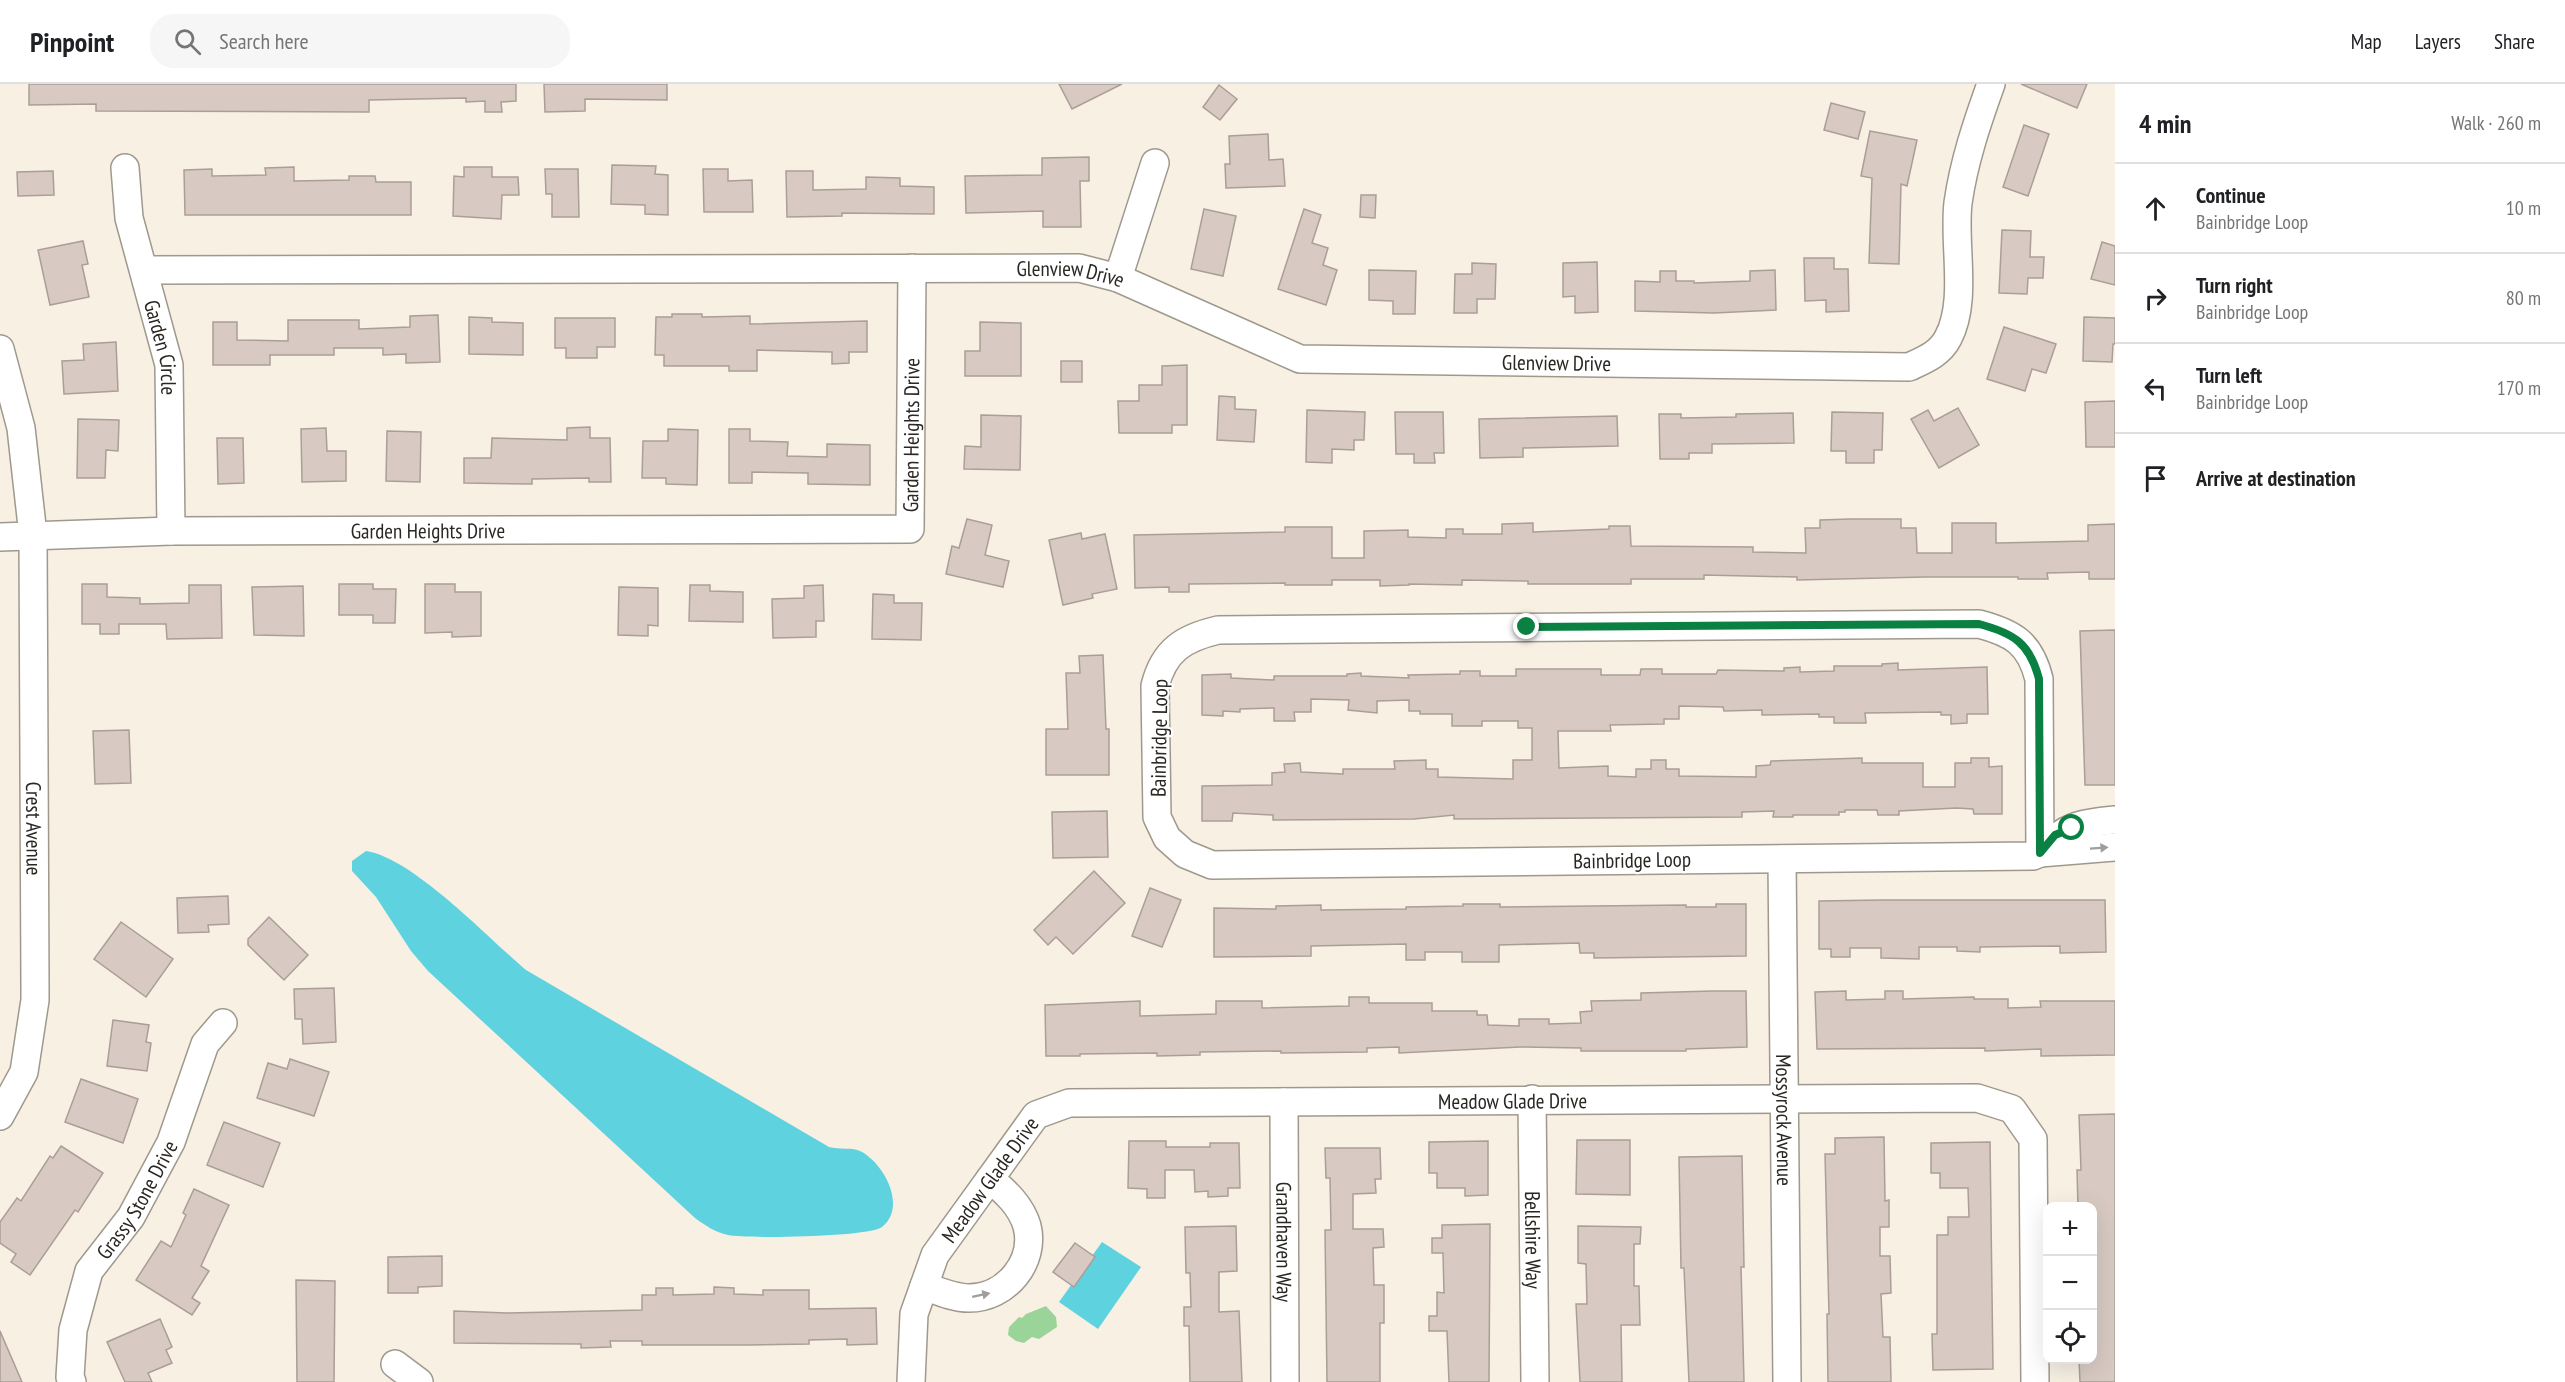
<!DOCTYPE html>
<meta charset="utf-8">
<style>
body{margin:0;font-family:"PT Sans Narrow",sans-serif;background:#f6f6f6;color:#202124}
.controls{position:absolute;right:18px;bottom:18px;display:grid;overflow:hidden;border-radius:12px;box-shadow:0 6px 24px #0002}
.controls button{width:54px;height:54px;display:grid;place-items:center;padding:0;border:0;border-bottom:2px solid #e0e0e0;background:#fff;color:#202124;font:30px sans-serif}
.stop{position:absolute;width:18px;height:18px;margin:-14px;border:4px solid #0b8043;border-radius:50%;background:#fff}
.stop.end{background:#0b8043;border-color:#fff;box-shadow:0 2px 6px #0008}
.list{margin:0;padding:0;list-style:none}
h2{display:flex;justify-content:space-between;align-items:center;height:78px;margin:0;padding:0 24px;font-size:26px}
h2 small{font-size:20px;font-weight:400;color:#757577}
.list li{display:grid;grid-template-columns:39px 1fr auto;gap:18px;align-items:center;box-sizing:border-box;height:90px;padding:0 24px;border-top:2px solid #e0e0e0}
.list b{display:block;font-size:22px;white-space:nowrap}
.list p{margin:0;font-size:20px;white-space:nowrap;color:#757577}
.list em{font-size:20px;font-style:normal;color:#757577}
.icon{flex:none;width:33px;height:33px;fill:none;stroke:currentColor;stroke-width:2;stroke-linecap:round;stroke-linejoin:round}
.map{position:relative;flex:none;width:2115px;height:1298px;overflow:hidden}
header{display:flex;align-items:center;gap:36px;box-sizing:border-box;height:84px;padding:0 30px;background:#fff;border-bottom:2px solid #e0e0e0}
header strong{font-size:28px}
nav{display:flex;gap:33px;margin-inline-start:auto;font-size:21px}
.search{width:420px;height:54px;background:#f6f6f6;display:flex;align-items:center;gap:15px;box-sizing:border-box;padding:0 21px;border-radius:24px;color:#757577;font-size:22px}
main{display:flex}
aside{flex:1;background:#fff}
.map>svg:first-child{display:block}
.green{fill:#9bd498}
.water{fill:#5ed2df}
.building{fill:#d8cac3;stroke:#ab9e97;stroke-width:1.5}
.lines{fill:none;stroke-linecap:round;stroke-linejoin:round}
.minor-casing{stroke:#9f998d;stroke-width:30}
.minor{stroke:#fff;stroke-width:27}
.oneway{fill:#9f9e9c}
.route{stroke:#0b8043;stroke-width:8}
.labels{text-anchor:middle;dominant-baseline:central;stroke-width:4.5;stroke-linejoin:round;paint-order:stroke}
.street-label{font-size:21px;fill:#2a2723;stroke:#fefefe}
</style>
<header>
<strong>Pinpoint</strong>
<div class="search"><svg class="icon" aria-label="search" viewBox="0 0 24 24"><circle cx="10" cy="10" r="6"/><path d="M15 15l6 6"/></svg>Search here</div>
<nav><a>Map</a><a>Layers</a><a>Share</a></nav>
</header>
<main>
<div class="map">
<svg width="2115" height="1298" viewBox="0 0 2115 1298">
<rect width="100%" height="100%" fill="#f7f0e3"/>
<!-- green -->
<polygon class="green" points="1046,1222 1056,1233 1057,1243 1039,1255 1032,1253 1024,1259 1016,1257 1008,1251 1009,1243 1019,1233 1022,1234 1026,1230"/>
<!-- water -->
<g class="water">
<path d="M366,767C413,774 488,854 526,886L829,1063C839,1066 851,1063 860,1067C883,1078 908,1122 882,1143C869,1153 747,1155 728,1151C715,1148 706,1142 695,1134L428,887L411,867L376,813L352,787V777Z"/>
<polygon points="1102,1158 1141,1183 1098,1245 1059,1218"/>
</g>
<!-- building -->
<g class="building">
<polygon points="29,0 516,0 516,17 501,18 502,28 485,28 485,17 466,18 466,14 369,16 369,28 96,27 96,20 29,21"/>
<polygon points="544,0 667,0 667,16 585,15 585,27 545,28"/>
<polygon points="1059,0 1122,0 1072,25"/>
<polygon points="2021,0 2087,0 2077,24"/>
<polygon points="1219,1 1237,15 1220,36 1203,23"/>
<polygon points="1831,19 1865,28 1858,55 1824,46"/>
<polygon points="2024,41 2049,50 2028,112 2003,103"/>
<polygon points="1870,47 1917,56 1907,102 1901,100 1899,180 1869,179 1872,94 1861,92"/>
<polygon points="1268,50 1269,76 1283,75 1285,102 1226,104 1225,80 1230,80 1229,52"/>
<polygon points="1089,73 1089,97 1080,97 1081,143 1043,143 1043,127 966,129 965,92 1042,91 1042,74"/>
<polygon points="612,81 656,82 655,90 668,91 668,131 645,130 645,121 611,120"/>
<polygon points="294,83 294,97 349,96 349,92 375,92 376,98 411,98 411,131 185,131 184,86 212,85 212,92 266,91 265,84"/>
<polygon points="464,83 492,83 492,93 518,93 519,111 502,111 501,135 453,132 454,92 464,93"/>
<polygon points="545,85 578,85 579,133 552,133 552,110 546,110"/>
<polygon points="703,85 728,85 728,97 752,96 753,128 704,128"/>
<polygon points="53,87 54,111 18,112 17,88"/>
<polygon points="786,87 813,87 813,106 866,105 866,93 900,94 900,102 934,103 934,130 842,129 842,132 787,133"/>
<polygon points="1361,111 1376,111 1375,134 1360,133"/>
<polygon points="1204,125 1236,132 1223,192 1191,185"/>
<polygon points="1304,125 1321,131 1312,159 1328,164 1323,181 1337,186 1326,221 1278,205"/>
<polygon points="2002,146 2031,147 2030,173 2044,173 2043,194 2028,194 2027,210 1999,209"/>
<polygon points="83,157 88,180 82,181 89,213 50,221 38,166"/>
<polygon points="2102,158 2115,162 2115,201 2091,195"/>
<polygon points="1804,174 1834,174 1834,185 1848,185 1849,227 1826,228 1826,216 1805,217"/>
<polygon points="1597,178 1598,228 1575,229 1575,212 1563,213 1563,179"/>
<polygon points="1472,179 1496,180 1495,215 1477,215 1477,229 1454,229 1455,190 1472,190"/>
<polygon points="1369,186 1416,187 1415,230 1393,230 1393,217 1369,216"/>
<polygon points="1775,186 1776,226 1714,229 1635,227 1635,197 1660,198 1660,187 1676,187 1676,197 1694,197 1694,199 1750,197 1750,187"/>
<polygon points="672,230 702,230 702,233 750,232 750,240 867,237 867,268 849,268 849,279 832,280 832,268 757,266 757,287 729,287 729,282 664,282 664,271 655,271 656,233 672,233"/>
<polygon points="438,231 440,278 406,279 406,270 383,271 383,264 334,264 334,271 270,271 270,281 213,281 213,238 237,238 237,256 288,257 288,236 359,236 359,245 410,243 410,232"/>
<polygon points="469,233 492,234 492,238 523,239 523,271 469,270"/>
<polygon points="2084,233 2115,234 2115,260 2113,260 2112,278 2083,277"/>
<polygon points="555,234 615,234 615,263 597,263 597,274 566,274 566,264 555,264"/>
<polygon points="980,238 1021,239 1021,292 965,292 965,267 980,267"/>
<polygon points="2004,243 2056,260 2046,289 2032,285 2025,307 1987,295"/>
<polygon points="116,258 118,307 64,310 62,277 84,276 83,260"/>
<rect x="1061" y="277" width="21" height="21"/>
<polygon points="1187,281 1187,341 1172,341 1172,349 1119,349 1118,317 1139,317 1139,301 1162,301 1162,282"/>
<polygon points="1219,312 1235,313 1235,325 1256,326 1254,358 1217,356"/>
<polygon points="2115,317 2115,363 2086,363 2085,318"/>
<polygon points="1958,324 1979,361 1939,384 1911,335 1928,326 1934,337"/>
<polygon points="1307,326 1365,328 1364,356 1354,356 1354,366 1332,365 1332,379 1306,378"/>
<polygon points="1395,328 1443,328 1444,369 1434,369 1435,379 1414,379 1414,370 1396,370"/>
<polygon points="1832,328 1883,329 1882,366 1874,366 1874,379 1846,379 1846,367 1831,367"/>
<polygon points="1793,329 1794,359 1712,360 1712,369 1689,369 1689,375 1660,375 1659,330 1681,330 1681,334 1736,333 1736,330"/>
<polygon points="981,331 1021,332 1020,386 964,385 965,362 981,363"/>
<polygon points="1617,332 1618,362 1523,364 1523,373 1480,374 1479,335"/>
<polygon points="78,335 119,336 118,367 106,366 105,394 77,394"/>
<polygon points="590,343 590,354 610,354 611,398 589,398 589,394 532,395 532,400 464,399 464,374 491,374 492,354 567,356 567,344"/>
<polygon points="326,344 327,367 346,367 346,397 302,398 301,345"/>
<polygon points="668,345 698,346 697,401 666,400 666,394 642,394 643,357 668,357"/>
<polygon points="729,345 750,345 750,357 788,358 787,372 827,373 827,360 870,361 870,401 808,400 808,389 752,388 752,399 729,399"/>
<polygon points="387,347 421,348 420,398 386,397"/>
<polygon points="217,354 243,354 244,399 218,400"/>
<polygon points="967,435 992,441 985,471 1009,477 1003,503 946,490 952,462 959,464"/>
<polygon points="1851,435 1901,435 1901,444 1916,444 1917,469 1952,469 1952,439 1996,439 1996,459 2088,457 2088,441 2115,440 2115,495 2089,495 2089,488 2047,489 2048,495 2018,495 2018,493 1925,493 1797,496 1797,493 1704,491 1704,495 1631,495 1631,500 1528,500 1528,497 1462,496 1462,501 1409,500 1409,501 1380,502 1380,496 1332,496 1332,501 1285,501 1285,499 1189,500 1189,508 1169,508 1169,503 1135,504 1134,451 1285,448 1285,443 1332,443 1332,474 1364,474 1364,447 1408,446 1408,453 1446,454 1446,445 1463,445 1463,450 1502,450 1502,440 1533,439 1533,448 1609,445 1609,442 1630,442 1631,462 1753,463 1753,468 1806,469 1805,444 1820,444 1820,436"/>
<polygon points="1081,449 1082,455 1105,450 1117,505 1092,510 1093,514 1063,521 1049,456"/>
<polygon points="82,500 107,500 107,513 140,514 140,520 189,519 189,501 221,501 222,554 167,555 166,540 119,540 119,550 100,550 100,540 82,540"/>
<polygon points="339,500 373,500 373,505 396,505 395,539 373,539 373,531 339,531"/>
<polygon points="425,500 455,500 455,508 481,508 481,552 452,553 452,548 425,549"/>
<polygon points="690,501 710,501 710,507 743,508 743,538 689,537"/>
<polygon points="823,501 824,537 816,537 816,553 773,554 772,515 804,514 804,502"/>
<polygon points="303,502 304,552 254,551 252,503"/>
<polygon points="619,503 658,504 658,542 648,541 648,552 618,551"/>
<polygon points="873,510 894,511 894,519 922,519 921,556 872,555"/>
<polygon points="2115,546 2115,701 2085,701 2080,547"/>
<polygon points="1103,571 1106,645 1109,645 1109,691 1046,691 1046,645 1068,645 1066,589 1080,589 1079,572"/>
<polygon points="1898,579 1898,586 1987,583 1988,630 1967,630 1967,639 1951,640 1951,631 1941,631 1941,628 1865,629 1866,639 1834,639 1834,633 1819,633 1819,630 1762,631 1762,626 1724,627 1723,623 1679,622 1679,635 1664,635 1664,640 1610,641 1611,647 1558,647 1559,684 1608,682 1608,692 1636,693 1636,685 1651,685 1651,676 1666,676 1666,685 1679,685 1679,692 1756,693 1756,682 1770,681 1771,677 1862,674 1862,679 1923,679 1923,703 1955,703 1955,679 1971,679 1971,674 1989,674 1989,683 2002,682 2002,730 1974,730 1973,725 1956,724 1899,727 1899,731 1878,731 1877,726 1845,726 1845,728 1839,728 1839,731 1793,731 1793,733 1773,733 1774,727 1742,728 1742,733 1454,735 1454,731 1414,735 1273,736 1273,731 1233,729 1232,737 1202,737 1202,702 1272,701 1272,689 1285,688 1284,680 1300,679 1301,688 1343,690 1343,685 1395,685 1394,677 1426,676 1426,685 1438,685 1438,693 1513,695 1513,676 1532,676 1532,644 1518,644 1518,637 1482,637 1482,642 1452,642 1452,630 1420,630 1420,627 1409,627 1409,616 1377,617 1377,629 1348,626 1349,616 1311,615 1311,628 1294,628 1295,637 1274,637 1274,624 1240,625 1240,628 1223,627 1223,632 1202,631 1202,591 1231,590 1231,594 1274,596 1274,592 1347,592 1347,590 1361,589 1361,592 1409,594 1408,591 1460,590 1460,587 1480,587 1480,592 1516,592 1516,585 1601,585 1601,591 1640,591 1641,585 1662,585 1662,590 1716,590 1718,586 1784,587 1784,584 1800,583 1800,588 1834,587 1834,582 1882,582 1882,580"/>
<polygon points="129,646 131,699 95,700 93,647"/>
<polygon points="1107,727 1108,773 1053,774 1052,728"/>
<polygon points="1094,787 1125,819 1073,870 1056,853 1048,861 1034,846"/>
<polygon points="1150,804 1181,816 1162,863 1132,852"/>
<polygon points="228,812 229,840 208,841 209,848 178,849 177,814"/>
<polygon points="1882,816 2105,816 2106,868 2060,869 2060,862 1980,863 1980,868 1957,867 1957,863 1919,863 1919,875 1881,874 1881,864 1850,864 1850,873 1831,873 1831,865 1819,865 1819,817"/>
<polygon points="1463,820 1500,820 1500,823 1686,821 1686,823 1716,823 1716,820 1746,820 1746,872 1594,874 1594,869 1580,869 1579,859 1499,861 1499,878 1462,878 1462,868 1425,868 1425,876 1406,876 1406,860 1311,862 1311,872 1214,873 1214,824 1276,825 1276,822 1321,821 1321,826 1406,825 1406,823 1463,822"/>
<polygon points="269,833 308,871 284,896 248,861 248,855"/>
<polygon points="121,838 173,875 146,913 94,875"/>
<polygon points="334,904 336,958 303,960 302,935 295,935 294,905"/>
<polygon points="1713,907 1746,907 1747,963 1686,965 1686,967 1581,967 1581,964 1520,963 1399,969 1399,963 1367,964 1367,968 1281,969 1281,967 1200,968 1200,971 1157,972 1157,969 1080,970 1080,972 1046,972 1045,921 1140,917 1140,932 1216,930 1216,917 1262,917 1262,924 1349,922 1349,913 1369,913 1369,919 1432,919 1432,927 1477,927 1477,931 1487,931 1488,941 1519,942 1519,935 1549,935 1549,940 1581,939 1580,928 1592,927 1591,917 1641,916 1641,909"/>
<polygon points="1846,907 1846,916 1885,915 1885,907 1903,907 1903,915 1974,913 1974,915 2008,915 2008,924 2041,923 2040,917 2115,917 2115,971 2041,972 2041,965 1985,967 1985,964 1817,965 1815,908"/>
<polygon points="113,936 149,941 146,958 151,959 147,987 107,982"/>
<polygon points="290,975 329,988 314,1032 257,1014 268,979 287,985"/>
<polygon points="81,995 138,1015 123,1059 65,1038"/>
<polygon points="2115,1030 2115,1298 2080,1298 2079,1275 2092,1275 2092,1122 2078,1122 2077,1086 2081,1086 2079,1031"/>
<polygon points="224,1038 280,1059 263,1103 207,1081"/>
<polygon points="1884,1053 1885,1117 1889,1116 1889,1143 1880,1143 1880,1172 1890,1172 1891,1209 1881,1210 1883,1253 1890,1253 1891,1298 1828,1298 1827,1230 1829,1230 1825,1070 1835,1070 1835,1054"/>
<polygon points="1577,1056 1630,1056 1630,1111 1576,1110"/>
<polygon points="1129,1057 1166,1057 1166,1063 1210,1063 1210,1059 1239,1059 1240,1104 1228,1104 1228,1112 1208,1113 1208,1107 1195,1108 1194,1086 1165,1086 1165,1114 1147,1114 1147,1105 1128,1104"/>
<polygon points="1488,1057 1488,1111 1465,1112 1465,1104 1437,1104 1437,1089 1429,1089 1429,1058"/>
<polygon points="1990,1058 1993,1285 1933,1286 1932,1250 1937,1250 1937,1151 1948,1151 1948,1133 1969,1133 1968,1104 1940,1104 1940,1089 1931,1089 1931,1059"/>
<polygon points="61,1062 103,1089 78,1128 75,1126 30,1191 11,1178 16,1170 0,1159 0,1138 17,1114 21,1117 50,1072 53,1074"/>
<polygon points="1325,1064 1380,1064 1381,1095 1375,1095 1376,1109 1353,1110 1353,1145 1383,1145 1384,1163 1373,1164 1374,1201 1384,1201 1384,1239 1380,1239 1380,1298 1327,1298 1325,1146 1331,1146 1330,1094 1326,1094"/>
<polygon points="1742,1072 1744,1183 1741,1183 1744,1298 1689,1298 1684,1184 1681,1184 1679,1073"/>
<polygon points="194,1105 229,1121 201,1182 209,1187 192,1214 200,1219 192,1231 136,1196 161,1157 171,1163 186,1131 183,1129"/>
<polygon points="1490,1140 1489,1298 1449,1298 1447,1247 1429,1247 1429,1232 1437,1232 1437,1208 1444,1209 1443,1169 1432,1169 1432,1154 1442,1154 1442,1141"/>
<polygon points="1236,1142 1237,1187 1219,1188 1219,1228 1239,1227 1242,1298 1190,1298 1189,1242 1184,1242 1184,1223 1191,1223 1190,1189 1186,1189 1185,1143"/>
<polygon points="1578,1142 1641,1143 1640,1160 1634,1160 1634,1202 1639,1202 1640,1241 1621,1241 1622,1298 1580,1298 1576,1220 1587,1220 1586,1180 1578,1179"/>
<polygon points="1075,1159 1095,1173 1074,1203 1053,1188"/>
<polygon points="442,1172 442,1202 418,1203 418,1209 388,1209 388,1173"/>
<polygon points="296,1196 335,1197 334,1298 297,1298"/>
<polygon points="714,1203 734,1204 734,1210 763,1211 763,1206 809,1206 809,1225 876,1224 877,1260 847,1261 847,1255 809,1256 809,1260 749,1261 642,1261 642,1257 610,1257 611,1263 581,1264 581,1260 454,1259 454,1227 507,1229 642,1226 642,1211 656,1211 656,1204 673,1204 673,1211 714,1210"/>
<polygon points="160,1235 172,1263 166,1266 172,1279 148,1289 152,1298 125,1298 107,1258"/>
<polygon points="0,1247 22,1298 0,1298"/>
</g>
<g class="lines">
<!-- minor casing -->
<g class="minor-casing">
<g id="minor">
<path id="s1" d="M125,84L129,134L169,281L171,447"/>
<path id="s2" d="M145,186L1079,184L1118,194L1300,275L1909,283C1924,276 1940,270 1948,254C1968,217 1953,160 1958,119C1964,77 1977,39 1991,0"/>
<polyline points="1118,194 1155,79"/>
<path id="s3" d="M0,265L21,344L33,451L35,902V916L24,988L0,1032"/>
<path id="s4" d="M0,453L171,447L910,445L912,184"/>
<path d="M1979,540C2013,549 2030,559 2039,595L2040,769L2033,772L1212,781L1185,770L1167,754L1157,733L1155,602C1164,566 1184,554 1218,546Z"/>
<path d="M2040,769C2063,742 2081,739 2115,736"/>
<polyline points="2040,769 2115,763"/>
<path id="s5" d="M1782,775L1787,1298"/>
<path id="s6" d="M1532,1015L1535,1298"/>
<path id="s7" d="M1284,1018L1285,1298"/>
<path d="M924,1202C938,1207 954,1214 969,1214C1006,1214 1036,1178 1027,1142C1021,1122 1006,1108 990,1095"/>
<polyline points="395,1280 419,1298"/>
<path id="s8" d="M72,1298L70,1293L73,1246L89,1187L131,1133L171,1058L205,960L223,939"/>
<path id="s9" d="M911,1298L914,1230L935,1171L1036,1031L1069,1019L1977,1014L2012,1025L2033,1055L2035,1298"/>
</g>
</g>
<!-- minor -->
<use href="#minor" class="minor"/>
</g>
<!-- one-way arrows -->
<defs><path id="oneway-solid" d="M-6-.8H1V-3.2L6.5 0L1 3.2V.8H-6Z" transform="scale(1.5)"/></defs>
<g class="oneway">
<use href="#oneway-solid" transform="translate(2099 764) rotate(-4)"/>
<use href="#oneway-solid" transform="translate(981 1211) rotate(-12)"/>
</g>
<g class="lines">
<!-- route -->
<path class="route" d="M1527,543L1979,540C2013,549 2030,559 2039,595L2040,769L2055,751L2072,744"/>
</g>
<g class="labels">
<!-- street labels -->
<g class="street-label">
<text stroke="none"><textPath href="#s2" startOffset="926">Glenview Drive</textPath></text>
<text stroke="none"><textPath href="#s1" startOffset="184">Garden Circle</textPath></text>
<text stroke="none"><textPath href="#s2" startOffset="1430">Glenview Drive</textPath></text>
<text stroke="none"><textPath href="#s4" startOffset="1004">Garden Heights Drive</textPath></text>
<text stroke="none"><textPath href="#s4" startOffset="428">Garden Heights Drive</textPath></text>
<text transform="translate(1159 654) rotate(-89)">Bainbridge Loop</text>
<text stroke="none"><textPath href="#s3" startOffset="483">Crest Avenue</textPath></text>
<text transform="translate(1632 776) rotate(-1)">Bainbridge Loop</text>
<text stroke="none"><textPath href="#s9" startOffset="782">Meadow Glade Drive</textPath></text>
<text stroke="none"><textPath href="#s5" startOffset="261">Mossyrock Avenue</textPath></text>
<text stroke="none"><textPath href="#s9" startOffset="224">Meadow Glade Drive</textPath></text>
<text stroke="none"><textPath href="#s8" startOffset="200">Grassy Stone Drive</textPath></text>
<text stroke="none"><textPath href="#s6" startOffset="141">Bellshire Way</textPath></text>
<text stroke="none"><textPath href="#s7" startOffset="140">Grandhaven Way</textPath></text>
</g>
</g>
</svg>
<div class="controls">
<button>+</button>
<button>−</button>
<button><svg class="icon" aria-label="locate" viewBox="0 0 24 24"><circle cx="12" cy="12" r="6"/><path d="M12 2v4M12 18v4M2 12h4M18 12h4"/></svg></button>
</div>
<div class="stop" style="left:2072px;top:744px"></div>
<div class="stop end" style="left:1527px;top:543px"></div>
</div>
<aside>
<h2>4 min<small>Walk · 260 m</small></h2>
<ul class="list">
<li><svg class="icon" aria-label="ahead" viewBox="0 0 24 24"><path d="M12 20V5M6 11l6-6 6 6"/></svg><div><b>Continue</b><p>Bainbridge Loop</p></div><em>10 m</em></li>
<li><svg class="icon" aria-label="right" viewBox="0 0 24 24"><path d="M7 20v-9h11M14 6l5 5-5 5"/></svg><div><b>Turn right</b><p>Bainbridge Loop</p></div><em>80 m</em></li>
<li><svg class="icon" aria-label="left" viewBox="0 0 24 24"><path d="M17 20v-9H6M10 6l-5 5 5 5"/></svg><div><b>Turn left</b><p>Bainbridge Loop</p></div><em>170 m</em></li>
<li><svg class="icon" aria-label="arrive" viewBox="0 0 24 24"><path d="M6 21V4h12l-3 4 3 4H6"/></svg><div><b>Arrive at destination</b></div></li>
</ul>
</aside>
</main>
